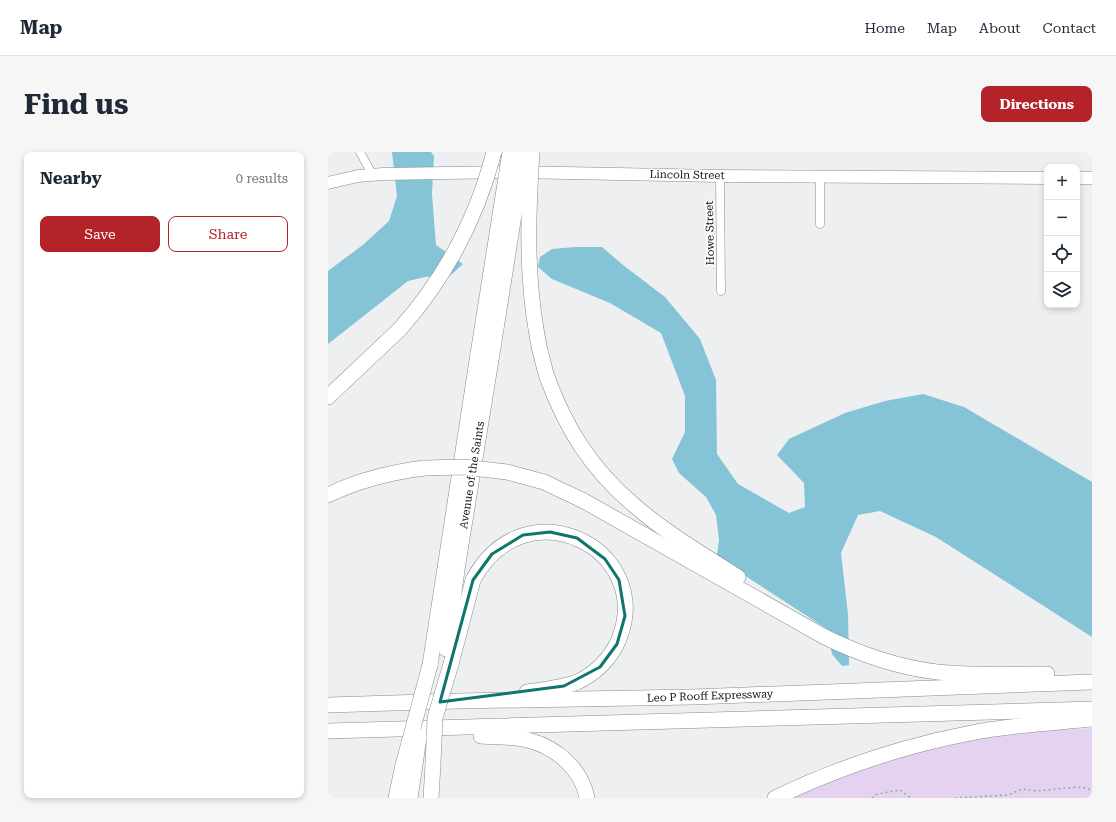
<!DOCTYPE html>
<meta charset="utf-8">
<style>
body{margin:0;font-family:"Roboto Serif",serif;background:#f6f6f7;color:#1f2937}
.controls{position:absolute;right:12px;top:12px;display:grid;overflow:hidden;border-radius:8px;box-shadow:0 2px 6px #0003}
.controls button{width:36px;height:36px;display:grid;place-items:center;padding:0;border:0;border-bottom:1px solid #e0e1e3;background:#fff;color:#1f2937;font:20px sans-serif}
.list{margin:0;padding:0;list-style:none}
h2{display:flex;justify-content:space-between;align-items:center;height:52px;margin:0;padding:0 16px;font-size:17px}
h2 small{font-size:13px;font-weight:400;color:#747a83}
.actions{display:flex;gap:8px;padding:12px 16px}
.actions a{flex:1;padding:9px 0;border:1px solid #b4222a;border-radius:8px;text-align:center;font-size:14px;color:#b4222a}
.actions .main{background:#b4222a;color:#fff}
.icon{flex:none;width:22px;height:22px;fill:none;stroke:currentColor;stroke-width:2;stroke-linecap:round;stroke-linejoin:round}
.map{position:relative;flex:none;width:764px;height:646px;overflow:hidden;border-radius:8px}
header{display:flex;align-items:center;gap:24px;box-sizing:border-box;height:56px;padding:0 20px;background:#fff;border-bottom:1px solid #e0e1e3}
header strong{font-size:19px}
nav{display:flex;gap:22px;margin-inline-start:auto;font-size:14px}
.intro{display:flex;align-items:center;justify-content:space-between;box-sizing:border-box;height:96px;padding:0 24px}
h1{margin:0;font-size:28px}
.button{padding:10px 18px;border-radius:8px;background:#b4222a;color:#fff;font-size:14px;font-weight:700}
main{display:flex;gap:24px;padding:0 24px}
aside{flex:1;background:#fff;border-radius:8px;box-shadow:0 2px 6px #0003}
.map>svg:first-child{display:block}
.green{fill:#e5d2f0}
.water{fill:#85c3d6}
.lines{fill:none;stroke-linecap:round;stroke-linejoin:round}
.street-casing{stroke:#88898c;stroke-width:9}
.secondary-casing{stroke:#88898c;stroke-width:13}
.highway-casing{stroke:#88898c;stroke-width:16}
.path{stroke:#a2a3a5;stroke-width:1.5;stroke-dasharray:2 3;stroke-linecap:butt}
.street{stroke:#fff;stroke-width:8}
.secondary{stroke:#fff;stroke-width:12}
.highway{stroke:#fff;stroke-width:15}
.highway-bridge-casing{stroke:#88898c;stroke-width:16;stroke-linecap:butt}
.highway-bridge{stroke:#fff;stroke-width:15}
.marked{fill:none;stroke:#0f766e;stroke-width:3;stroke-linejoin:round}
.labels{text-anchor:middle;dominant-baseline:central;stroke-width:3;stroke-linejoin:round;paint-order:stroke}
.street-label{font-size:11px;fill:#111213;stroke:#fff}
</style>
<header>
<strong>Map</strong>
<nav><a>Home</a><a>Map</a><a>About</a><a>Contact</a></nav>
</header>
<div class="intro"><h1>Find us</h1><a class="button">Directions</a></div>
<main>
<aside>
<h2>Nearby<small>0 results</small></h2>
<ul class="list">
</ul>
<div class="actions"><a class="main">Save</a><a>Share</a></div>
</aside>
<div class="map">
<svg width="764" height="646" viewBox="0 0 764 646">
<rect width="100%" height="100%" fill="#edeff1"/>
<!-- green -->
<path class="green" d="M764,576V646H465C523,621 584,598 646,586C685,579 725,579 764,576Z"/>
<!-- water -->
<g class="water">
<polygon points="64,0 103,0 106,4 104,42 108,93 135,112 123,123 97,125 80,129 0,192 0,119 36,92 61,69 69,44"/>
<polygon points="247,95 274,95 295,113 337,145 372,187 388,228 389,302 410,332 461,361 477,355 476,331 449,303 461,287 517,261 557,249 595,242 636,255 764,330 764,485 608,385 552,359 530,363 513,401 520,462 521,513 514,514 504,502 499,477 402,414 389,403 391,388 388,363 378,345 351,321 344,307 357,280 357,244 333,181 282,151 224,127 210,115 212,105 224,97"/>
</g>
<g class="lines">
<!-- street casing -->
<g class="street-casing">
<g id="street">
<polyline points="32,0 44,22"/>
<polyline points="392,24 393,139"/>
<polyline points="492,72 492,24"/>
</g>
</g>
<!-- secondary casing -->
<g class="secondary-casing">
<g id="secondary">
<polyline points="749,26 764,26"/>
<polyline points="0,31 30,24 55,22 187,20 392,24 719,26"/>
</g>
</g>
<!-- highway casing -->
<g class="highway-casing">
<g id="highway">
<path d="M219,225C238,277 264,318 307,354C338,381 376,403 410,425"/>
<polyline points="0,245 72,177"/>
<path d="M179,320L216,330L256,349L495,484C531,502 568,515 609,520C645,524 682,522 719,522"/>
<path d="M0,343C31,328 64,320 97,316"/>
<polyline points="118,497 130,411 164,202"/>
<path d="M123,512L145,428C197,331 327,397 291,487C283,507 266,523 247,531C231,536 215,538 199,540"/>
<polyline points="102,513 150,202"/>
<polyline points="0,553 130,549 365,545 764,530"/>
<polyline points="0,579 764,557"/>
<path d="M153,584C169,585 186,584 203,589C229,596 254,618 259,646"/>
<polyline points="68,646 75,613"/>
<polyline points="82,646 87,613"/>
<polyline points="103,646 105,612"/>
<path d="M447,646C509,616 575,594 643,581C683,573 723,571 764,567"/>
</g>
</g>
<!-- path -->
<g class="path">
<polyline points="544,646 549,642 572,638 583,646"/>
<polyline points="627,646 680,643 694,637 709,639 749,635 759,636 764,639"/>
</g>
<!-- street -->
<use href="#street" class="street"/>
<!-- secondary -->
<use href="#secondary" class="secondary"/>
<!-- highway -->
<use href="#highway" class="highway"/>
<!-- highway-bridge casing -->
<g class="highway-bridge-casing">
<g id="highway-bridge">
<path d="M204,0C200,61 198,123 209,183C211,197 215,211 219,225"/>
<path d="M72,177C117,126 149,66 166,0"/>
<polyline points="150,202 182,0"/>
<polyline points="164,202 196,0"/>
<polyline points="97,316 136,315 179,320"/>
<polyline points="105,612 107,566 123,512"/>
<polyline points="75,613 102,513"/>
<polyline points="87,613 91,585"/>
</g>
</g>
<!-- highway-bridge -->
<use href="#highway-bridge" class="highway-bridge"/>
</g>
<!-- marked area -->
<path class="marked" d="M222,380L249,386L277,407L291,428L297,464L289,492L272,515L236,534L112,550L145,428L164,402L195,383Z"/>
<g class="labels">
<!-- street labels -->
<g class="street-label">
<text transform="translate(359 23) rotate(1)">Lincoln Street</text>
<text transform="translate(382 81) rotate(-91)">Howe Street</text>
<text transform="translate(144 323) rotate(-81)">Avenue of the Saints</text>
<text transform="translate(382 544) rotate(-2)">Leo P Rooff Expressway</text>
</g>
</g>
</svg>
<div class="controls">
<button>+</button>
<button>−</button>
<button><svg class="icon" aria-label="locate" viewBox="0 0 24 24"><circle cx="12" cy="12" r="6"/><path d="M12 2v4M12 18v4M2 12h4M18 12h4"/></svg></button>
<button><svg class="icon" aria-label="layers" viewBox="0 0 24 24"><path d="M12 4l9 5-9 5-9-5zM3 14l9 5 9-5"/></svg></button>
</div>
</div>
</main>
